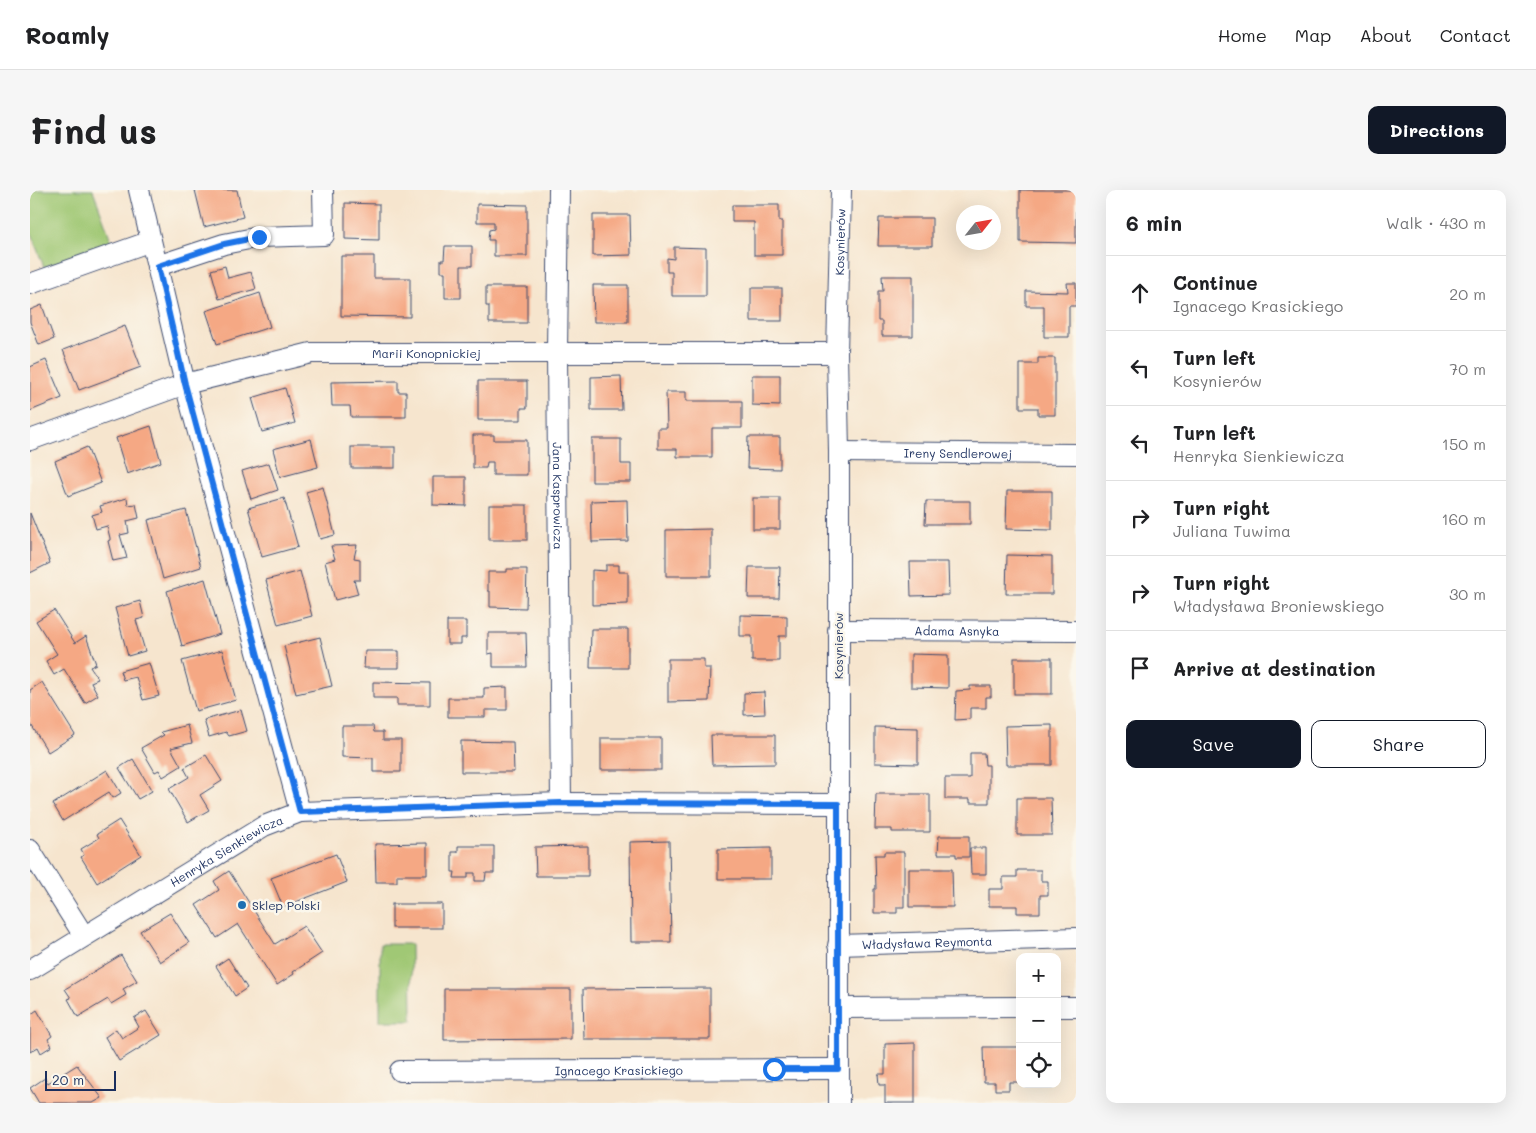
<!DOCTYPE html>
<meta charset="utf-8">
<style>
body{margin:0;font-family:Mali,sans-serif;background:#f6f6f6;color:#202124}
.controls{position:absolute;right:15px;bottom:15px;display:grid;overflow:hidden;border-radius:10px;box-shadow:0 5px 20px #0002}
.controls button{width:45px;height:45px;display:grid;place-items:center;padding:0;border:0;border-bottom:1px solid #e0e0e0;background:#fff;color:#202124;font:25px sans-serif}
.compass{position:absolute;left:926px;top:15px;width:45px;height:45px;border-radius:50%;background:#fff;box-shadow:0 5px 20px #0002;rotate:59deg}
.scale{position:absolute;left:15px;bottom:12px;width:71px;box-sizing:border-box;padding-left:5px;border:2px solid #1b2f5e;border-top:0;font-size:14px;line-height:18px;white-space:nowrap;color:#1b2f5e;-webkit-text-stroke:4px #fbf7ec;paint-order:stroke}
.stop{position:absolute;width:15px;height:15px;margin:-11px;border:4px solid #1a73e8;border-radius:50%;background:#fff}
.stop.end{background:#1a73e8;border-color:#fff;box-shadow:0 1px 5px #0008}
.list{margin:0;padding:0;list-style:none}
h2{display:flex;justify-content:space-between;align-items:center;height:65px;margin:0;padding:0 20px;font-size:21px}
h2 small{font-size:16px;font-weight:400;color:#757577}
.list li{display:grid;grid-template-columns:32px 1fr auto;gap:15px;align-items:center;box-sizing:border-box;height:75px;padding:0 20px;border-top:1px solid #e0e0e0}
.list b{display:block;font-size:19px;white-space:nowrap}
.list p{margin:0;font-size:16px;white-space:nowrap;color:#757577}
.list em{font-size:16px;font-style:normal;color:#757577}
.actions{display:flex;gap:10px;padding:15px 20px}
.actions a{flex:1;padding:11px 0;border:1px solid #111827;border-radius:10px;text-align:center;font-size:18px;color:#111827}
.actions .main{background:#111827;color:#fff}
.icon{flex:none;width:28px;height:28px;fill:none;stroke:currentColor;stroke-width:2;stroke-linecap:round;stroke-linejoin:round}
.map{position:relative;flex:none;width:1046px;height:913px;overflow:hidden;border-radius:10px}
header{display:flex;align-items:center;gap:30px;box-sizing:border-box;height:70px;padding:0 25px;background:#fff;border-bottom:1px solid #e0e0e0}
header strong{font-size:24px}
nav{display:flex;gap:28px;margin-inline-start:auto;font-size:18px}
.intro{display:flex;align-items:center;justify-content:space-between;box-sizing:border-box;height:120px;padding:0 30px}
h1{margin:0;font-size:35px}
.button{padding:12px 22px;border-radius:10px;background:#111827;color:#fff;font-size:18px;font-weight:700}
main{display:flex;gap:30px;padding:0 30px}
aside{flex:1;background:#fff;border-radius:10px;box-shadow:0 5px 20px #0002}
.map>svg:first-child{display:block}
.green{fill:#a0c874;stroke:#5e7c69}
.building{fill:#f5a884}
.lines{fill:none;stroke-linecap:round;stroke-linejoin:round}
.minor-casing{stroke:#3c4a6f;stroke-width:22}
.minor{stroke:#fff;stroke-width:20}
.route{stroke:#1a73e8;stroke-width:6}
.poi-dot{fill:#1f6fb2;stroke:#fbf7ec;stroke-width:2}
.labels{text-anchor:middle;dominant-baseline:central;stroke-width:5;stroke-linejoin:round;paint-order:stroke}
.street-label{font-size:12px;fill:#1b2f5e;stroke:#fbf7ec}
.poi-label{font-size:12px;fill:#1b2f5e;stroke:#fbf7ec;text-anchor:start}
</style>
<header>
<strong>Roamly</strong>
<nav><a>Home</a><a>Map</a><a>About</a><a>Contact</a></nav>
</header>
<div class="intro"><h1>Find us</h1><a class="button">Directions</a></div>
<main>
<div class="map">
<svg width="1046" height="913" viewBox="0 0 1046 913">
<rect width="100%" height="100%" fill="#fbf7ec"/>
<filter id="ink" filterUnits="userSpaceOnUse"><feTurbulence type="fractalNoise" baseFrequency=".02" numOctaves="2"/><feDisplacementMap in="SourceGraphic" scale="10" xChannelSelector="R" yChannelSelector="G"/><feConvolveMatrix kernelMatrix="1 2 1 2 8 2 1 2 1" color-interpolation-filters="sRGB"/></filter>
<filter id="wash" filterUnits="userSpaceOnUse"><feTurbulence type="fractalNoise" baseFrequency=".0096" numOctaves="4" result="noise"/><feDisplacementMap in="SourceGraphic" scale="20" xChannelSelector="R" yChannelSelector="G"/><feGaussianBlur stdDeviation="1.12" result="paint"/><feColorMatrix in="noise" values="0 0 0 0 0 0 0 0 0 0 0 0 0 0 0 0 0 1.4 0 .05"/><feComposite in="paint" operator="in"/></filter>
<g filter="url(#wash)">
<rect width="100%" height="100%" fill="#f6e5ce"/>
<!-- green -->
<g class="green">
<polygon points="0,0 63,0 82,53 14,77 0,41"/>
<polygon points="381,754 382,831 350,831 350,754"/>
</g>
<g id="blocks">
<!-- building -->
<g class="building">
<polygon points="165,0 207,0 213,27 174,37"/>
<polygon points="990,0 1046,0 1046,53 990,52"/>
<polygon points="315,13 349,14 349,50 315,49"/>
<polygon points="447,14 497,15 497,66 464,66 464,50 458,50 459,40 464,39 464,32 447,32"/>
<polygon points="702,15 749,15 749,31 752,31 752,65 724,65 724,32 702,32"/>
<polygon points="563,25 600,25 601,65 563,66"/>
<polygon points="849,28 902,28 902,56 848,56"/>
<polygon points="415,56 442,56 442,76 431,76 431,108 415,108 415,82 411,82 411,70 414,70"/>
<polygon points="644,57 676,58 676,106 642,106 642,82 637,82 637,68 644,69"/>
<polygon points="311,66 344,66 344,88 380,88 380,127 311,126"/>
<polygon points="195,76 198,88 221,82 226,99 189,109 181,80"/>
<polygon points="852,86 883,86 883,146 852,146 852,131 848,131 848,101 853,101"/>
<polygon points="1037,93 1046,93 1046,116 1039,116 1039,147 1014,147 1014,116 996,116 996,101 1038,102"/>
<polygon points="563,95 598,95 598,132 564,132"/>
<polygon points="456,97 497,97 497,133 459,133 459,116 456,116"/>
<rect x="721" y="98" width="31" height="33"/>
<polygon points="230,103 240,137 187,154 176,121"/>
<polygon points="12,115 24,149 9,155 0,132 0,120"/>
<polygon points="95,136 111,177 49,200 33,160"/>
<polygon points="1008,168 1025,168 1025,225 1008,225 1008,218 990,218 990,174 1008,174"/>
<polygon points="16,170 32,208 0,221 0,177"/>
<polygon points="722,185 750,185 750,216 722,215"/>
<polygon points="591,186 592,220 561,220 561,187"/>
<polygon points="368,191 368,202 376,202 376,227 321,227 320,216 302,216 301,192"/>
<polygon points="448,191 497,191 497,218 491,218 491,230 448,230"/>
<polygon points="255,198 265,233 232,242 222,208"/>
<polygon points="636,202 656,202 656,211 712,211 712,238 682,238 682,267 647,267 647,259 628,259 628,238 637,238"/>
<polygon points="121,236 131,272 97,284 86,248"/>
<polygon points="443,245 464,245 464,250 497,250 497,285 463,285 463,272 457,272 456,278 443,278"/>
<polygon points="718,247 750,247 750,279 717,278"/>
<polygon points="281,249 288,277 250,287 243,259"/>
<polygon points="562,249 591,249 591,274 601,274 601,292 562,292"/>
<polygon points="57,257 71,293 38,306 25,271"/>
<rect x="321" y="257" width="44" height="21"/>
<polygon points="239,273 248,300 221,309 212,281"/>
<polygon points="403,287 436,287 436,316 403,315"/>
<polygon points="293,297 305,345 290,349 276,302"/>
<polygon points="977,301 1022,301 1022,340 976,339"/>
<polygon points="97,308 98,315 106,314 109,328 97,331 99,343 90,345 97,368 83,371 78,351 80,350 80,348 77,336 66,339 62,325 72,322 70,316"/>
<polygon points="254,308 268,357 232,367 218,318"/>
<rect x="723" y="308" width="27" height="31"/>
<polygon points="597,310 598,351 562,352 561,311"/>
<polygon points="896,311 940,311 940,334 895,334"/>
<rect x="459" y="315" width="38" height="35"/>
<polygon points="156,320 171,377 133,389 118,330"/>
<polygon points="0,323 20,373 0,383"/>
<polygon points="681,339 681,386 636,386 636,340"/>
<polygon points="327,355 324,368 330,369 330,390 324,390 328,404 305,410 295,372 305,369 301,356"/>
<polygon points="977,365 1022,366 1022,404 976,404"/>
<polygon points="880,372 918,372 919,405 881,406"/>
<polygon points="576,375 589,375 589,382 598,382 598,414 562,415 562,380 576,381"/>
<polygon points="719,377 750,377 749,408 718,408"/>
<polygon points="477,379 497,379 496,418 460,417 460,401 458,401 458,382 477,382"/>
<polygon points="270,381 282,426 248,435 236,390"/>
<polygon points="175,389 190,444 152,456 137,401"/>
<polygon points="110,411 114,428 106,430 115,461 98,466 85,418"/>
<polygon points="24,420 45,453 56,446 66,474 60,477 68,489 61,492 68,505 55,513 34,479 24,485 16,471 27,464 6,431"/>
<polygon points="710,425 757,426 757,446 749,446 749,471 722,471 722,446 710,446"/>
<polygon points="417,431 436,431 436,448 431,448 431,454 417,454"/>
<polygon points="561,439 598,439 598,478 560,478"/>
<polygon points="458,443 496,443 497,477 463,477 463,463 458,464"/>
<polygon points="290,447 302,496 266,504 254,456"/>
<polygon points="192,460 206,510 166,521 152,471"/>
<polygon points="335,461 369,461 369,478 334,478"/>
<polygon points="881,464 918,465 918,498 881,497"/>
<rect x="984" y="468" width="38" height="36"/>
<polygon points="638,469 674,469 674,478 680,478 679,511 638,512"/>
<polygon points="119,473 129,506 113,510 106,487 93,490 90,481"/>
<polygon points="12,492 45,545 18,562 0,533 0,500"/>
<polygon points="343,492 400,493 400,515 367,515 367,508 343,508"/>
<polygon points="940,496 961,496 961,507 956,507 956,518 940,518 940,529 925,530 926,501 940,500"/>
<polygon points="477,497 477,520 455,520 455,527 418,527 418,508 454,508 454,498"/>
<polygon points="734,502 735,524 714,525 714,503"/>
<polygon points="211,520 217,541 199,546 196,542 179,547 174,530"/>
<polygon points="157,535 162,553 141,558 151,576 133,587 129,580 125,582 111,558 134,545 131,542"/>
<polygon points="1022,535 1022,575 976,575 975,536"/>
<polygon points="312,536 343,536 344,542 353,542 353,550 371,550 371,582 343,582 343,568 312,567"/>
<polygon points="845,537 888,538 888,574 845,573"/>
<polygon points="681,545 745,545 745,574 682,575"/>
<rect x="571" y="548" width="60" height="32"/>
<polygon points="431,551 483,552 484,582 431,582"/>
<polygon points="940,563 954,563 955,575 959,575 959,613 940,613 940,609 915,609 915,588 940,588"/>
<polygon points="176,565 192,591 170,605 179,620 158,632 139,599 159,587 154,578"/>
<polygon points="103,569 122,601 108,609 89,578"/>
<polygon points="77,580 91,603 83,608 79,602 33,631 23,614"/>
<polygon points="846,604 900,604 900,642 862,642 862,639 845,639"/>
<polygon points="987,608 1021,608 1022,645 987,645"/>
<polygon points="89,630 111,665 67,693 51,667 54,665 51,659 69,648 67,644"/>
<polygon points="909,646 939,646 939,667 926,667 926,664 908,664"/>
<polygon points="639,651 641,752 601,752 600,652"/>
<polygon points="397,653 397,685 367,685 367,692 346,692 345,654"/>
<polygon points="428,656 464,656 464,683 456,683 455,691 445,691 445,683 438,683 438,688 424,688 425,682 422,682 422,662 428,662"/>
<polygon points="558,656 558,686 506,686 505,657"/>
<polygon points="741,658 741,689 688,689 688,659"/>
<polygon points="940,658 956,658 956,684 941,684"/>
<polygon points="854,662 874,662 874,717 867,717 867,723 844,723 844,699 846,699 845,665 854,665"/>
<polygon points="306,664 317,692 253,717 241,688"/>
<polygon points="879,679 922,679 923,717 879,717"/>
<polygon points="987,680 1011,680 1011,691 1018,691 1018,705 1010,705 1010,723 987,723 987,716 959,716 959,699 973,699 973,687 987,687"/>
<polygon points="199,681 245,754 274,736 292,763 263,782 264,784 247,795 208,734 187,748 166,715 189,700 184,691"/>
<rect x="362" y="714" width="50" height="24"/>
<polygon points="140,723 159,753 130,772 110,741"/>
<polygon points="91,765 107,791 93,799 96,805 81,814 78,809 48,827 38,809 41,808 35,799"/>
<polygon points="198,768 217,798 205,806 186,776"/>
<polygon points="680,798 680,849 554,849 553,799"/>
<polygon points="414,799 541,799 541,849 414,850"/>
<polygon points="7,820 22,846 18,849 22,856 11,863 8,857 0,862 0,825"/>
<polygon points="116,821 131,845 89,871 75,847 86,839 92,848 109,837 104,828"/>
<polygon points="885,853 885,913 855,913 855,895 849,895 848,884 855,884 855,854"/>
<polygon points="953,857 990,857 990,892 979,892 979,900 965,900 965,892 954,892"/>
<polygon points="47,875 72,908 63,913 9,913 0,898 15,888 18,893"/>
</g>
</g>
</g>
<g filter="url(#ink)">
<use href="#blocks" fill-opacity="0" stroke="#3c4a6f" stroke-width="1"/>
<g class="lines">
<!-- minor casing -->
<g class="minor-casing">
<g id="minor">
<polyline points="109,0 155,194 270,622"/>
<path id="s1" d="M529,0L527,163L531,613"/>
<polyline points="127,76 194,54 229,47 294,45 293,0"/>
<polyline points="0,94 121,51"/>
<path id="s2" d="M0,250L155,194L281,163H807"/>
<path id="s3" d="M809,262L1046,264"/>
<path id="s4" d="M808,440L1046,441"/>
<polyline points="0,660 54,746"/>
<path id="s5" d="M808,755L1046,748"/>
<path id="s6" d="M0,780L234,636L270,622L531,613L808,614"/>
<polyline points="1027,817 1046,817"/>
<polyline points="809,818 990,817"/>
<path id="s7" d="M370,881L808,879"/>
<path id="s8" d="M809,913V262L807,163L811,0"/>
</g>
</g>
<!-- minor -->
<use href="#minor" class="minor"/>
</g>
</g>
<g class="lines" filter="url(#ink)">
<!-- route -->
<polyline class="route" points="229,47 194,54 128,76 155,194 270,622 531,613 808,614 808,879 744,879"/>
</g>
<!-- markers -->
<circle class="poi-dot" cx="212" cy="715" r="5"/>
<g class="labels">
<!-- street labels -->
<g class="street-label">
<text stroke="none"><textPath href="#s8" startOffset="861">Kosynierów</textPath></text>
<text stroke="none"><textPath href="#s2" startOffset="410">Marii Konopnickiej</textPath></text>
<text stroke="none"><textPath href="#s3" startOffset="119">Ireny Sendlerowej</textPath></text>
<text stroke="none"><textPath href="#s1" startOffset="306">Jana Kasprowicza</textPath></text>
<text stroke="none"><textPath href="#s4" startOffset="119">Adama Asnyka</textPath></text>
<text transform="translate(808 456) rotate(-90)">Kosynierów</text>
<text stroke="none"><textPath href="#s6" startOffset="230">Henryka Sienkiewicza</textPath></text>
<text stroke="none"><textPath href="#s5" startOffset="89">Władysława Reymonta</textPath></text>
<text stroke="none"><textPath href="#s7" startOffset="219">Ignacego Krasickiego</textPath></text>
</g>
<!-- poi labels -->
<g class="poi-label">
<text x="222" y="715">Sklep Polski</text>
</g>
</g>
</svg>
<div class="controls">
<button>+</button>
<button>−</button>
<button><svg class="icon" aria-label="locate" viewBox="0 0 24 24"><circle cx="12" cy="12" r="6"/><path d="M12 2v4M12 18v4M2 12h4M18 12h4"/></svg></button>
</div>
<svg class="compass" viewBox="-18 -18 36 36"><path d="M0-13l5 13h-10z" fill="#e53935"/><path d="M0 13l5-13h-10z" fill="#757577"/></svg>
<div class="scale">20 m</div>
<div class="stop" style="left:744px;top:879px"></div>
<div class="stop end" style="left:229px;top:47px"></div>
</div>
<aside>
<h2>6 min<small>Walk · 430 m</small></h2>
<ul class="list">
<li><svg class="icon" aria-label="ahead" viewBox="0 0 24 24"><path d="M12 20V5M6 11l6-6 6 6"/></svg><div><b>Continue</b><p>Ignacego Krasickiego</p></div><em>20 m</em></li>
<li><svg class="icon" aria-label="left" viewBox="0 0 24 24"><path d="M17 20v-9H6M10 6l-5 5 5 5"/></svg><div><b>Turn left</b><p>Kosynierów</p></div><em>70 m</em></li>
<li><svg class="icon" aria-label="left" viewBox="0 0 24 24"><path d="M17 20v-9H6M10 6l-5 5 5 5"/></svg><div><b>Turn left</b><p>Henryka Sienkiewicza</p></div><em>150 m</em></li>
<li><svg class="icon" aria-label="right" viewBox="0 0 24 24"><path d="M7 20v-9h11M14 6l5 5-5 5"/></svg><div><b>Turn right</b><p>Juliana Tuwima</p></div><em>160 m</em></li>
<li><svg class="icon" aria-label="right" viewBox="0 0 24 24"><path d="M7 20v-9h11M14 6l5 5-5 5"/></svg><div><b>Turn right</b><p>Władysława Broniewskiego</p></div><em>30 m</em></li>
<li><svg class="icon" aria-label="arrive" viewBox="0 0 24 24"><path d="M6 21V4h12l-3 4 3 4H6"/></svg><div><b>Arrive at destination</b></div></li>
</ul>
<div class="actions"><a class="main">Save</a><a>Share</a></div>
</aside>
</main>
